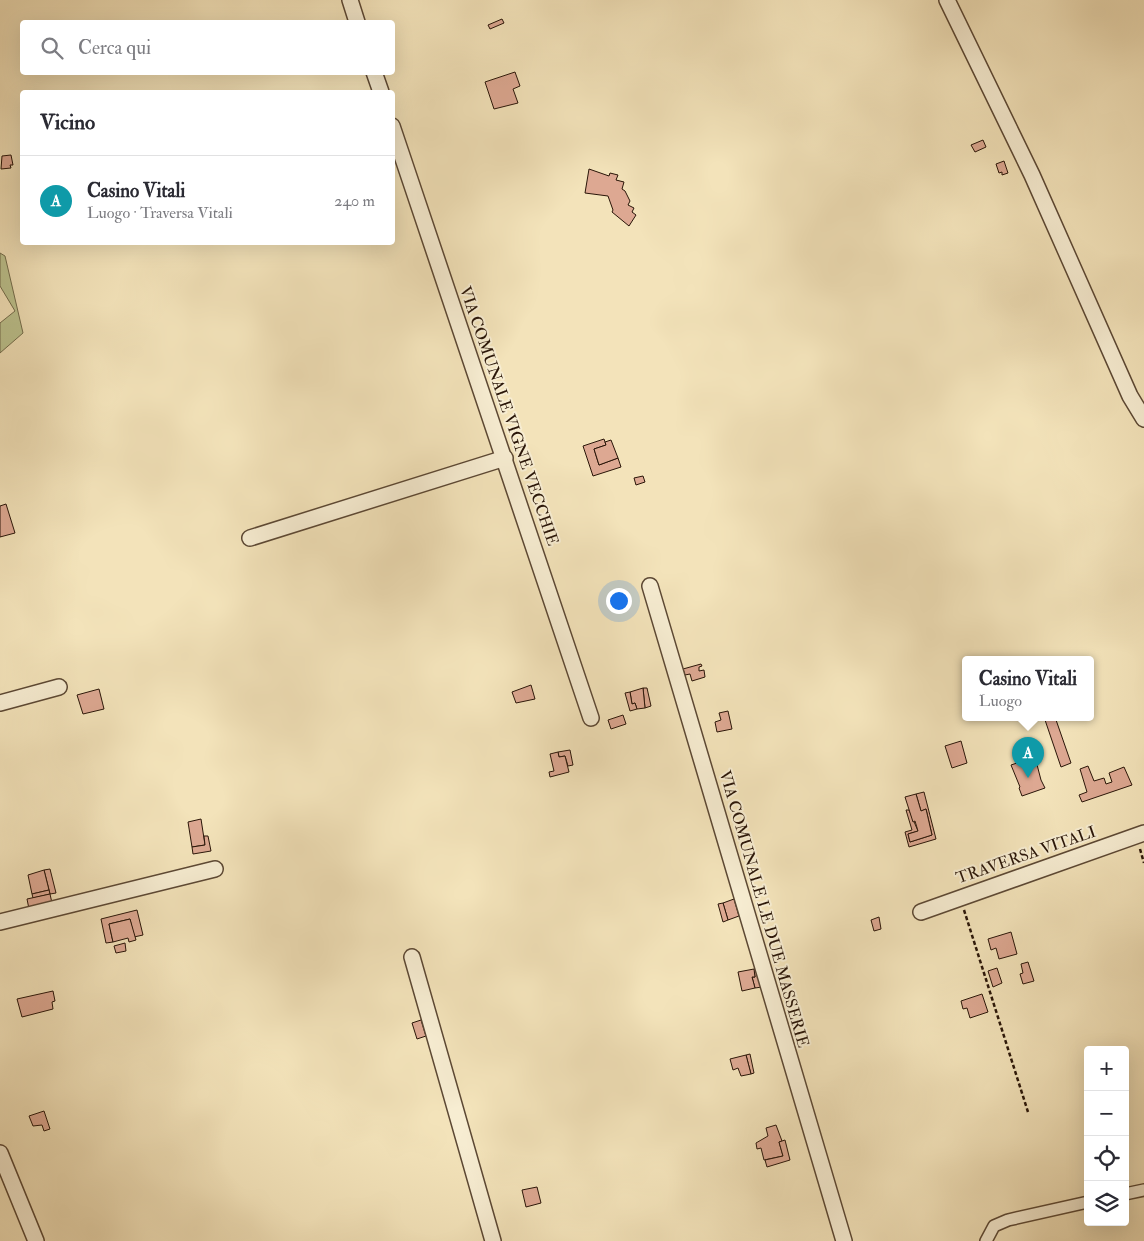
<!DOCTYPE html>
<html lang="it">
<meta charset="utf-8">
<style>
body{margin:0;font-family:"IM FELL Double Pica",serif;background:#f2f2f3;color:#2b2b33}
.controls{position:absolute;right:15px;bottom:15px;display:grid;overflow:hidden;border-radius:5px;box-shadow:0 5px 20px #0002}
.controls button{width:45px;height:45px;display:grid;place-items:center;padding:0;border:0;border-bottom:1px solid #e1e1e2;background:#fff;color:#2b2b33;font:25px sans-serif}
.you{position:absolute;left:618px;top:600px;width:18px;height:18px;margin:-12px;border:4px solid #fff;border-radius:50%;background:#1a73e8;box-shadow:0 0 0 8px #1a73e833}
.badge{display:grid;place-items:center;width:32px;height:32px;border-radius:50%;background:#0b8043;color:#fff;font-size:16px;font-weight:700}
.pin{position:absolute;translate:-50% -41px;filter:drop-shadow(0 1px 2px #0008)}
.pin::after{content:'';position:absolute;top:26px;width:18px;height:15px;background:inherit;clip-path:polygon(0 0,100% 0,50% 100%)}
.popup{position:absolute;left:962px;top:656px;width:132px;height:65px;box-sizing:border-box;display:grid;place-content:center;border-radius:5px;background:#fff;filter:drop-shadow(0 1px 4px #0005);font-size:16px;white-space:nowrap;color:#7c7c81}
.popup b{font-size:19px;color:#2b2b33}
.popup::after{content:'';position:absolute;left:50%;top:100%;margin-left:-10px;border:10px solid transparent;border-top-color:#fff}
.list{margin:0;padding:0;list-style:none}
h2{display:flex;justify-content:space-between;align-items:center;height:65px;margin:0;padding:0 20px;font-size:21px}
h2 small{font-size:16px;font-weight:400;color:#7c7c81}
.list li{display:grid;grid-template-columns:32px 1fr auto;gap:15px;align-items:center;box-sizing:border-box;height:90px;padding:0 20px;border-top:1px solid #e1e1e2}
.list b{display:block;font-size:19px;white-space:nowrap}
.list p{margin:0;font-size:16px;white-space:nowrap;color:#7c7c81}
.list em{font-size:16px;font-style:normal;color:#7c7c81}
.icon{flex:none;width:28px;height:28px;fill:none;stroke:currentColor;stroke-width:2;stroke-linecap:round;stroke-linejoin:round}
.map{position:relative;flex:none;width:1144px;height:1241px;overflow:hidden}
.search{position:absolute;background:#fff;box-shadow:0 5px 20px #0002;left:20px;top:20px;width:375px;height:55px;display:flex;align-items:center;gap:12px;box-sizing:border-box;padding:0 18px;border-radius:5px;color:#7c7c81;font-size:19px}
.panel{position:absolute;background:#fff;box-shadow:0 5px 20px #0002;left:20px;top:90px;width:375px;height:155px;border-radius:5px}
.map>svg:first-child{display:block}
.green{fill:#bcc38f;stroke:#726c4c}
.building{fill:#dda892;stroke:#291508}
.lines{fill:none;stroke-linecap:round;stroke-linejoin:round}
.pedestrian-casing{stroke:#5c4834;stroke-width:14}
.minor-casing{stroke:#5c4834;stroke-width:18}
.path{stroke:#291508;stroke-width:2.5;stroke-dasharray:4 2.5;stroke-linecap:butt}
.pedestrian{stroke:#f7edd2;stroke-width:11}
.minor{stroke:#f7edd2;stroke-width:15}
.labels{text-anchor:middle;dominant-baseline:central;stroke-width:4;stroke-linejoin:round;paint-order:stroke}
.street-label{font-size:16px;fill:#291508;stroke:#f7edd2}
</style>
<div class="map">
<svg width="1144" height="1241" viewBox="0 0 1144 1241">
<rect width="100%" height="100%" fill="#f3e3ba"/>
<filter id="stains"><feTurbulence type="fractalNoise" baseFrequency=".004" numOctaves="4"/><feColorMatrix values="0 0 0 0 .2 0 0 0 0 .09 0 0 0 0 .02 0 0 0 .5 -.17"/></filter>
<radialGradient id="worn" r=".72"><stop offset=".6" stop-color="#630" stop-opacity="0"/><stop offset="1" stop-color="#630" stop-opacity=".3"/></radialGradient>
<!-- green -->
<polygon class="green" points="0,253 5,256 23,333 0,353 0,323 15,311 0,286"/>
<!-- building -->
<g class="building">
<polygon points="502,19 504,23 490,29 488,25"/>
<polygon points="515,72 520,86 513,89 518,103 494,109 485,82"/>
<polygon points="983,140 986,147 975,152 971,145"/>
<polygon points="11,155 13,165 10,165 11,168 1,169 2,156"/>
<polygon points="1004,161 1008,173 1002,175 1002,172 999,173 996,164"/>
<polygon points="589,169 609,176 610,173 618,175 616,180 624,182 622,189 625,191 630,201 628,205 634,208 632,212 636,215 629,226 612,212 613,210 608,196 585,193"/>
<polygon points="604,439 606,445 594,449 599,465 618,458 621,467 593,476 583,446"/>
<polygon points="611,440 618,458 599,465 594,449 606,445 605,442"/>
<polygon points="643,476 645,482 636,485 634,478"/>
<polygon points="6,504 15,533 0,537 0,506"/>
<polygon points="701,664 702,666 699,667 699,671 704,670 705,677 692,681 690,674 685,675 683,669"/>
<polygon points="531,685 535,699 516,703 512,692"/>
<polygon points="643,688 647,688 651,706 645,708"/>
<polygon points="643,688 645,708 637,709 635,703 632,704 630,692"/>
<polygon points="99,689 104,709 83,714 77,695"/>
<polygon points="630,692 632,704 635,703 637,709 630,711 625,693"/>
<polygon points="728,711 732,729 717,732 715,722 721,720 719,713"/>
<polygon points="623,715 626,724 611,729 608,720"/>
<polygon points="1044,717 1055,717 1071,763 1061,767"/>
<polygon points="961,741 967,763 952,768 945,746"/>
<polygon points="570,750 573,765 568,766 565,756 559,757 558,752"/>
<polygon points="558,752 559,757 565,756 569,772 550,777 549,772 554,771 550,754"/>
<polygon points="1035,757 1041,780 1045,788 1022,796 1019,788 1020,787 1011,765"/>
<polygon points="1088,766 1094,781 1104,778 1106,784 1112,782 1109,773 1124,767 1132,785 1082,802 1079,795 1087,792 1080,769"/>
<polygon points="924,792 936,839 909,847 905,832 912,830 906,810 909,810 918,831 908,834 910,842 932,835 926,809 921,811 916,794"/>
<polygon points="916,794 921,811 926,809 932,835 910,842 908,834 918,831 915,821 913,822 905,797"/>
<polygon points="201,819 205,845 192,847 188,822"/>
<polygon points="204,836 208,836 211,851 193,854 192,847 205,845"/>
<polygon points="50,869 56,893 50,894 44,870"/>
<polygon points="44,870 49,890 32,894 28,875"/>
<polygon points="49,890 50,894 33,898 32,894"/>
<polygon points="50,894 52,903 29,909 27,899"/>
<polygon points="734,899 739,916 728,920 723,903"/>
<polygon points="723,903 728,920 723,922 718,904"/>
<polygon points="137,910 143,935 134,937 130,919 109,924 113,942 106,943 101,919"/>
<polygon points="879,917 881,929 874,931 871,920"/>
<polygon points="130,919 136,940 129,942 128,938 113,942 109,924"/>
<polygon points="1011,932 1017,954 999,959 996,948 991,950 988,939"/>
<polygon points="125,943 126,951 116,953 114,946"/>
<polygon points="1028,962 1034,981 1023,984 1020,974 1023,973 1021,964"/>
<polygon points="757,968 762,987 755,988 752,977 755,977 754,969"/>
<polygon points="997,968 1002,983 993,987 988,971"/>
<polygon points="754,969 755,977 752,977 755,988 742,991 738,972"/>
<polygon points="53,991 55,1001 52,1002 53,1009 22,1017 17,999"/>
<polygon points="982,994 988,1012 970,1018 967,1008 963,1009 961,1001"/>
<polygon points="421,1020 426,1036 417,1039 412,1023"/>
<polygon points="750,1054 754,1073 751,1074 746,1055"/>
<polygon points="746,1055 751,1074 741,1076 738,1068 733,1070 730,1059"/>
<polygon points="44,1111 50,1129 44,1131 42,1125 33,1126 29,1116"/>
<polygon points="776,1125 782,1141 779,1142 783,1156 764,1160 761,1148 757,1149 756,1143 768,1136 766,1128"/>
<polygon points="785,1140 790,1160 767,1167 765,1160 783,1156 779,1142"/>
<polygon points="537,1187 541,1203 526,1207 522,1190"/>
</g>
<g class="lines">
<!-- pedestrian casing -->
<g class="pedestrian-casing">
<g id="pedestrian">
<polyline points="1125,1194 1144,1190"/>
<polyline points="986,1241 994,1226 1008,1220 1088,1202"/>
</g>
</g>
<!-- minor casing -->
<g class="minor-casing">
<g id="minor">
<polyline points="350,0 357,22"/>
<polyline points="947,0 1032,175 1130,396 1144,419"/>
<polyline points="374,72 381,92"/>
<polyline points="392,126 591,718"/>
<polyline points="250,538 505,458"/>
<polyline points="650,586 844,1241"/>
<polyline points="0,703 59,687"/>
<polyline points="921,912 1144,833"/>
<polyline points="0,922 215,869"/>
<polyline points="412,957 493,1241"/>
<polyline points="0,1153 36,1241"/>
</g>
</g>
<!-- path -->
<g class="path">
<polyline points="1140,849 1144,863"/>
<polyline points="964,910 1028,1112"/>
</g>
<!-- pedestrian -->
<use href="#pedestrian" class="pedestrian"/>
<!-- minor -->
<use href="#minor" class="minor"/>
</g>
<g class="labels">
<!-- street labels -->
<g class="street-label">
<text transform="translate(509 416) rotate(71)">VIA COMUNALE VIGNE VECCHIE</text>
<text transform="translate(1026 855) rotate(-19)">TRAVERSA VITALI</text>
<text transform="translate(764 909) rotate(74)">VIA COMUNALE LE DUE MASSERIE</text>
</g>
</g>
<rect width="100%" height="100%" filter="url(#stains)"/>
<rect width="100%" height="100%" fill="url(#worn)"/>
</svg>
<div class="controls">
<button>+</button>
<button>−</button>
<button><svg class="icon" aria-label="locate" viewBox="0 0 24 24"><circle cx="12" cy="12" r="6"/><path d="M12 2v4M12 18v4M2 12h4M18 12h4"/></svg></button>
<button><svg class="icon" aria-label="layers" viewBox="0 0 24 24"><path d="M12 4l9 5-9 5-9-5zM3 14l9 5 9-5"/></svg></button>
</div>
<div class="you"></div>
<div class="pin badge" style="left:1028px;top:778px;background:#0f9aa8">A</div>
<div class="popup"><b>Casino Vitali</b>Luogo</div>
<div class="search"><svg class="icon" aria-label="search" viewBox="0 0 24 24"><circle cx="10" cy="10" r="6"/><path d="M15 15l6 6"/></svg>Cerca qui</div>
<section class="panel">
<h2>Vicino<small></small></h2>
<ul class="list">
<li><span class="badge" style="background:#0f9aa8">A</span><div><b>Casino Vitali</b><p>Luogo · Traversa Vitali</p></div><em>240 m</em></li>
</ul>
</section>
</div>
